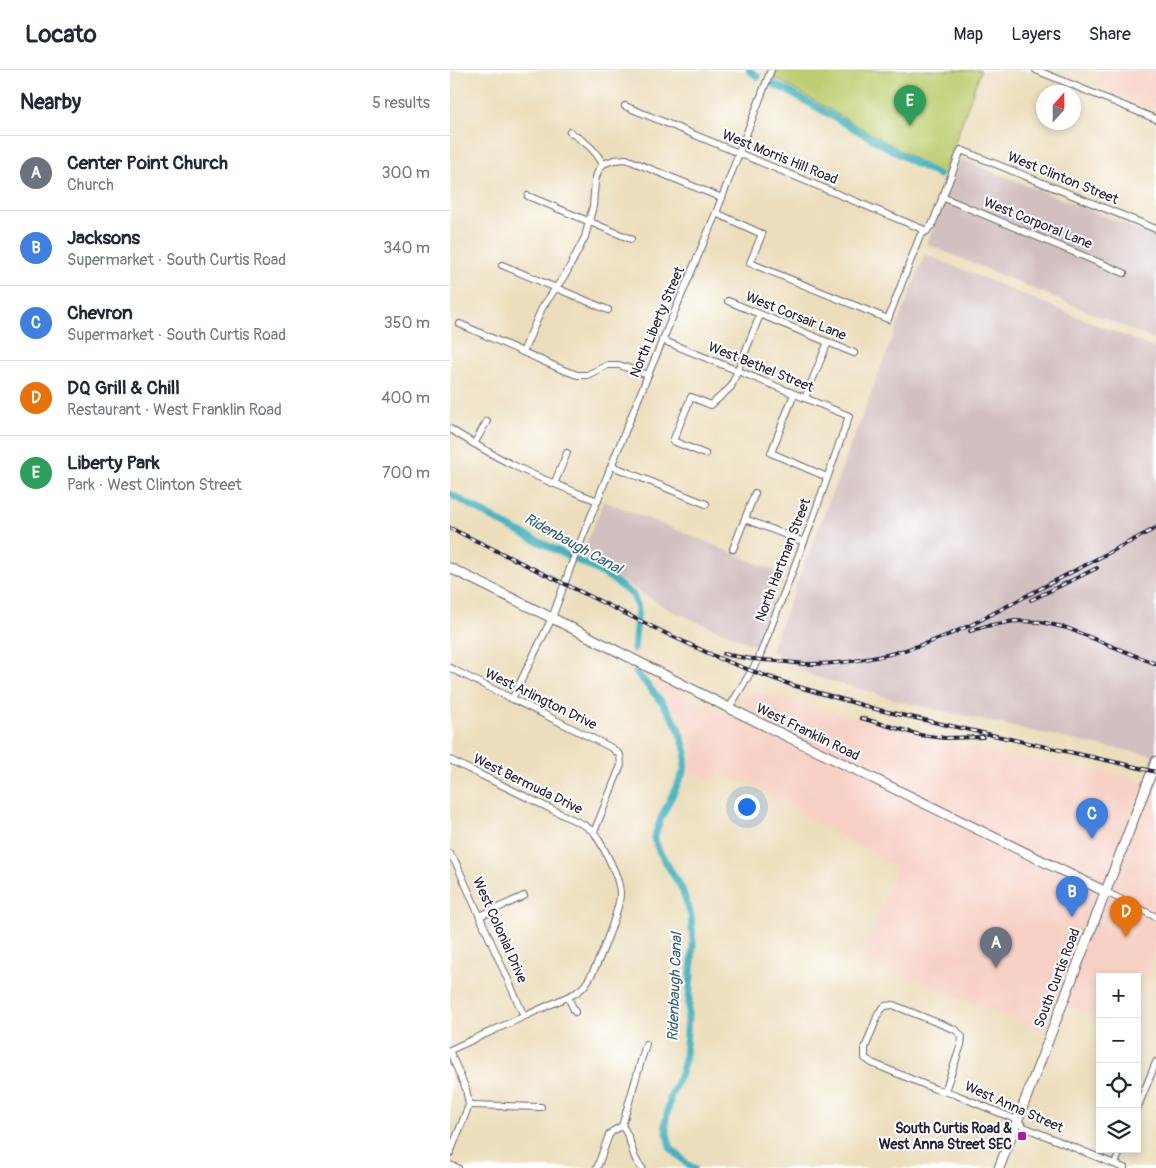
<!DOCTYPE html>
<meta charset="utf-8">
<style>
body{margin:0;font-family:Pangolin,sans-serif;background:#f6f6f7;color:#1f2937}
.controls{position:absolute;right:15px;bottom:15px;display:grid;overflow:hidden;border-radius:0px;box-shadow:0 2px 8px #0003}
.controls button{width:45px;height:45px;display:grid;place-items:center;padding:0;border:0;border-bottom:1px solid #e0e1e3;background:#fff;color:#1f2937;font:25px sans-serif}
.compass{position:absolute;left:586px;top:15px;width:45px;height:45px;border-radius:50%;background:#fff;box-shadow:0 2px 8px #0003;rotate:21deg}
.you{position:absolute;left:296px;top:736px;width:18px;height:18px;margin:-12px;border:4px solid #fff;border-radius:50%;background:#1a73e8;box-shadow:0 0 0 8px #1a73e833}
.badge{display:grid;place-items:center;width:32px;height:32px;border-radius:50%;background:#ea580c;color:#fff;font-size:16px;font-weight:700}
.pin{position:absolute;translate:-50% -41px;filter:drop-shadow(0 1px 2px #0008)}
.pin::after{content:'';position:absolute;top:26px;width:18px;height:15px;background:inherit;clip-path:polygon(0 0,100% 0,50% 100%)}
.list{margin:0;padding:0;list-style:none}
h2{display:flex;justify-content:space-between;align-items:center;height:65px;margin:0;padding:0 20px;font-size:21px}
h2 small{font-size:16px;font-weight:400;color:#747a83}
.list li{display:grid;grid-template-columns:32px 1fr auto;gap:15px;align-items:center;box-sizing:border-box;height:75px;padding:0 20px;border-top:1px solid #e0e1e3}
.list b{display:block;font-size:19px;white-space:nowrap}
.list p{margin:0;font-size:16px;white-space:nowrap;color:#747a83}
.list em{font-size:16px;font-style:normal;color:#747a83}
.icon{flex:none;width:28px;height:28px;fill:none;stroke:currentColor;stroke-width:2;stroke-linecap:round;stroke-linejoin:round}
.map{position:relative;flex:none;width:706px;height:1098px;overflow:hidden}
header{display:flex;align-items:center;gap:30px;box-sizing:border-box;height:70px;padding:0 25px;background:#fff;border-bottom:1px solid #e0e1e3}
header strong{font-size:24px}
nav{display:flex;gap:28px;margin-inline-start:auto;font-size:18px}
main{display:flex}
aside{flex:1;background:#fff}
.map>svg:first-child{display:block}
.built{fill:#f7d1c6}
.industrial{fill:#d2bfbf}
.green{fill:#bdce71;stroke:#707856}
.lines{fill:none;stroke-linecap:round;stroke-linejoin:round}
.canal{stroke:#44b3bf;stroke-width:7}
.minor-casing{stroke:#696468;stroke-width:8}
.major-casing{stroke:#696468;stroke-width:11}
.minor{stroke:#fff;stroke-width:6}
.major{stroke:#fff;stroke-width:9}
.rail-casing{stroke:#22223b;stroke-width:4}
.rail{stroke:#fff;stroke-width:2;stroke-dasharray:5.5;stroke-linecap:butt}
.poi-dot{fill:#b5179e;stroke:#fff;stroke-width:2}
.labels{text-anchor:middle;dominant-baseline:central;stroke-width:4;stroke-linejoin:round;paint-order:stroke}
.street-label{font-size:14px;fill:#22223b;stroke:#fff}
.poi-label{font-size:14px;font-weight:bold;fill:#22223b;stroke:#fff;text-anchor:end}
.water-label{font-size:15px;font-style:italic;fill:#316376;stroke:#fff}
</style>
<header>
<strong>Locato</strong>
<nav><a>Map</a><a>Layers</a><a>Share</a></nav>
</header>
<main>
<aside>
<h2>Nearby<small>5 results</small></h2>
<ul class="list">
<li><span class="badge" style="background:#6b7280">A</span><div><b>Center Point Church</b><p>Church</p></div><em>300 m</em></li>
<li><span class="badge" style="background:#3f7fe0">B</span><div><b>Jacksons</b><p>Supermarket · South Curtis Road</p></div><em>340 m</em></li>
<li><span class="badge" style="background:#3f7fe0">C</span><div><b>Chevron</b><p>Supermarket · South Curtis Road</p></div><em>350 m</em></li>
<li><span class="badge" style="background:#e8710a">D</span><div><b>DQ Grill &amp; Chill</b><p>Restaurant · West Franklin Road</p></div><em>400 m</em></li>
<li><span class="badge" style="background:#2e9e5b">E</span><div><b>Liberty Park</b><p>Park · West Clinton Street</p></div><em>700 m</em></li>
</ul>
</aside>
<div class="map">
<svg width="706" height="1098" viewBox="0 0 706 1098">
<rect width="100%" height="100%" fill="#fff"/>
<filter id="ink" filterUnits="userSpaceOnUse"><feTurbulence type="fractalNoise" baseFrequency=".02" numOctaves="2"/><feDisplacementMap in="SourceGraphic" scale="10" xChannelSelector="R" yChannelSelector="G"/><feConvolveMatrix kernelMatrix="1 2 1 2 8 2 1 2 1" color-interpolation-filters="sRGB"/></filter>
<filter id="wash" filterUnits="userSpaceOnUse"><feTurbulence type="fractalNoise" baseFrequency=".0096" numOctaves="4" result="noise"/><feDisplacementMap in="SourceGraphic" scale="20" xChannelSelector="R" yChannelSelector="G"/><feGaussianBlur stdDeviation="1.12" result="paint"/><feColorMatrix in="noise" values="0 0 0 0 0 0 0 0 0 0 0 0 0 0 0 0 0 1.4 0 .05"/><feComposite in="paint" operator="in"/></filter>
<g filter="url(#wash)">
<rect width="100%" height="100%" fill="#ecdebc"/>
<!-- built -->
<g class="built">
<polygon points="652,0 706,0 706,40 646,15"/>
<polygon points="202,609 287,651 298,620 533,681 674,705 706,716 706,882 694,911 687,908 687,907 681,905 680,907 650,907 650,948 605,929 592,961 412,889 447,798 304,716 267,703 263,711 238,702 244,675 235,654"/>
</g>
<!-- industrial -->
<g class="industrial">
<polygon points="511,89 706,167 706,270 477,174"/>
<polygon points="475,184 706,279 706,687 697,684 645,675 461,634 363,606 321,580"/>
<polygon points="154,431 247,468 332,504 306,576 220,540 131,486"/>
</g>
<!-- green -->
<polygon class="green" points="326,0 531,0 493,105 323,7"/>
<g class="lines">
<!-- canal -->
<g class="canal">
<polyline points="299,0 308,7"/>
<polyline points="323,14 336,20 465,93 489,105"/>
<polyline points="0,424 61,458 135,494 159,507 183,525 188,539 184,579"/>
<polyline points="186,602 211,631 227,655 236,682 234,701 211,748 204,768 209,781 232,819 241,845 243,875 235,989 231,1004 221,1025 215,1054 220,1077 238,1095 244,1098"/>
</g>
</g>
</g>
<g filter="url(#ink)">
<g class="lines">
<!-- minor casing -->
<g class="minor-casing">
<g id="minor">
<polyline points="586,0 706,49"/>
<polyline points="175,36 477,161"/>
<path d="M120,62C136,73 143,77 153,94"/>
<polyline points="78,126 181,169"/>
<polyline points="492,127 674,203"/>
<polyline points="266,143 312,164 300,193 438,249 470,166 482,155 511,80 706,159"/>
<polyline points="52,195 158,240"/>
<polyline points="278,231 404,283"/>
<polyline points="10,254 111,299 127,305 137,305 158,295 169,295 198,305"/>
<polyline points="212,270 399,346 362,451 308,590 279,638"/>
<polyline points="73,282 92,238 117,202 135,167 143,136 145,111 148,101 153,94 164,90 176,89 272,128"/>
<polyline points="344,324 321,383 377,407"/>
<polyline points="355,328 378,272"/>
<path d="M0,359C21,372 42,385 65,396C92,410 120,420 148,431"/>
<polyline points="24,374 37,351"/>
<polyline points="255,384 223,371 241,327 261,335 281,317 310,245"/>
<polyline points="162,396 256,434"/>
<polyline points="104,414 117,383"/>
<polyline points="295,449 354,472"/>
<polyline points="283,479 305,423"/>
<path d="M0,598L162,678L170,685L171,695L144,762C153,776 169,806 170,822C171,838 147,898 137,912C134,917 130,920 126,923L0,980"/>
<polyline points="62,629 102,548 122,493 198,305 266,143 321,0"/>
<polyline points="0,690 134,755 144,762"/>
<polyline points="0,784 6,793 74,946"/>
<polyline points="656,822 706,847"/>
<polyline points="30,846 74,826"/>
<polyline points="118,927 125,942"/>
<polyline points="0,982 16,1019 19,1035 0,1083"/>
<polyline points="495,1021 511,975 512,967 506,960 443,935 435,936 429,942 415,978 415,988 422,993 485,1019 504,1024 567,1050 574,1057 674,1098"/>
<polyline points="19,1035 91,1037"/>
<polyline points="687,1039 706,992"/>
<path d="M172,1056C183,1068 180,1087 192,1098"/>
<polyline points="665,1094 671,1079"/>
<polyline points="0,1095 8,1098"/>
<polyline points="147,1098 159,1065 163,1061 172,1056 196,974"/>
</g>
</g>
<!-- major casing -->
<g class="major-casing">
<g id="major">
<polyline points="0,498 102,548 279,638 656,822"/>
<polyline points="549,1098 706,691"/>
</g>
</g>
<!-- minor -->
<use href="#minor" class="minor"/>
<!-- major -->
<use href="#major" class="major"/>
<!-- rail casing -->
<g class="rail-casing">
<g id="rail">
<polyline points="0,458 215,563 271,589 302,601 342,615 429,640 669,693 706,702"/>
<polyline points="581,530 647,498"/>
<polyline points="520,561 536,556 565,551 591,552 617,558 706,594"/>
<path d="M274,584C291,588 309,590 327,591C338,592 350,594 361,594C418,594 472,578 523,554L706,458"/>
<polyline points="411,648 470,665 495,668 533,667"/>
</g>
</g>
<!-- rail -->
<use href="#rail" class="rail"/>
</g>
</g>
<!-- markers -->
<rect class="poi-dot" x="567" y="1061" width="10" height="10" rx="2.5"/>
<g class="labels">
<!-- street labels -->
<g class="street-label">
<text transform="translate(330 87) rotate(22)">West Morris Hill Road</text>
<text transform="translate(613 108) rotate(22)">West Clinton Street</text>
<text transform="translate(588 153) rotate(22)">West Corporal Lane</text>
<text transform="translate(346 246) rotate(22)">West Corsair Lane</text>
<text transform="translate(207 252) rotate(-67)">North Liberty Street</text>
<text transform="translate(311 297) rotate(22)">West Bethel Street</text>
<text transform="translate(333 490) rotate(-69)">North Hartman Street</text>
<text transform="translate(91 629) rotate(26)">West Arlington Drive</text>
<text transform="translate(358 662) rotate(26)">West Franklin Road</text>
<text transform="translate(78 714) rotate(26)">West Bermuda Drive</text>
<text transform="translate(50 860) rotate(66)">West Colonial Drive</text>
<text transform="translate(607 908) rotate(-69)">South Curtis Road</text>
<text transform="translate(564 1037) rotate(24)">West Anna Street</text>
</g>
<!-- poi labels -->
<g class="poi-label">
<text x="562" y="1058">South Curtis Road &amp;<tspan x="562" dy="16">West Anna Street SEC</tspan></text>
</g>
<!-- water labels -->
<g class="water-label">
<text transform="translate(123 474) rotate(29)">Ridenbaugh Canal</text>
<text transform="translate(225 917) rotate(-88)">Ridenbaugh Canal</text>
</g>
</g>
</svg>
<div class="controls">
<button>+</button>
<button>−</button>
<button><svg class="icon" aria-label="locate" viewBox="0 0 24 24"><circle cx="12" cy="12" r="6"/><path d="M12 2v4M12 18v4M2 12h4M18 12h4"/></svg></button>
<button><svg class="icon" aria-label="layers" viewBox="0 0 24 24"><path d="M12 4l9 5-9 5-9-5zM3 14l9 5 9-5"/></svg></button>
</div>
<svg class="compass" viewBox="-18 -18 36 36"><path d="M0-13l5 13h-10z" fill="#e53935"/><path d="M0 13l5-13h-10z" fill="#747a83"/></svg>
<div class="you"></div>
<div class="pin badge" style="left:546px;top:898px;background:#6b7280">A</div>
<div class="pin badge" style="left:622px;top:847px;background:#3f7fe0">B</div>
<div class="pin badge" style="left:642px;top:769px;background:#3f7fe0">C</div>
<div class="pin badge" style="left:676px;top:867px;background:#e8710a">D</div>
<div class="pin badge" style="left:460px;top:56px;background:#2e9e5b">E</div>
</div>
</main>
